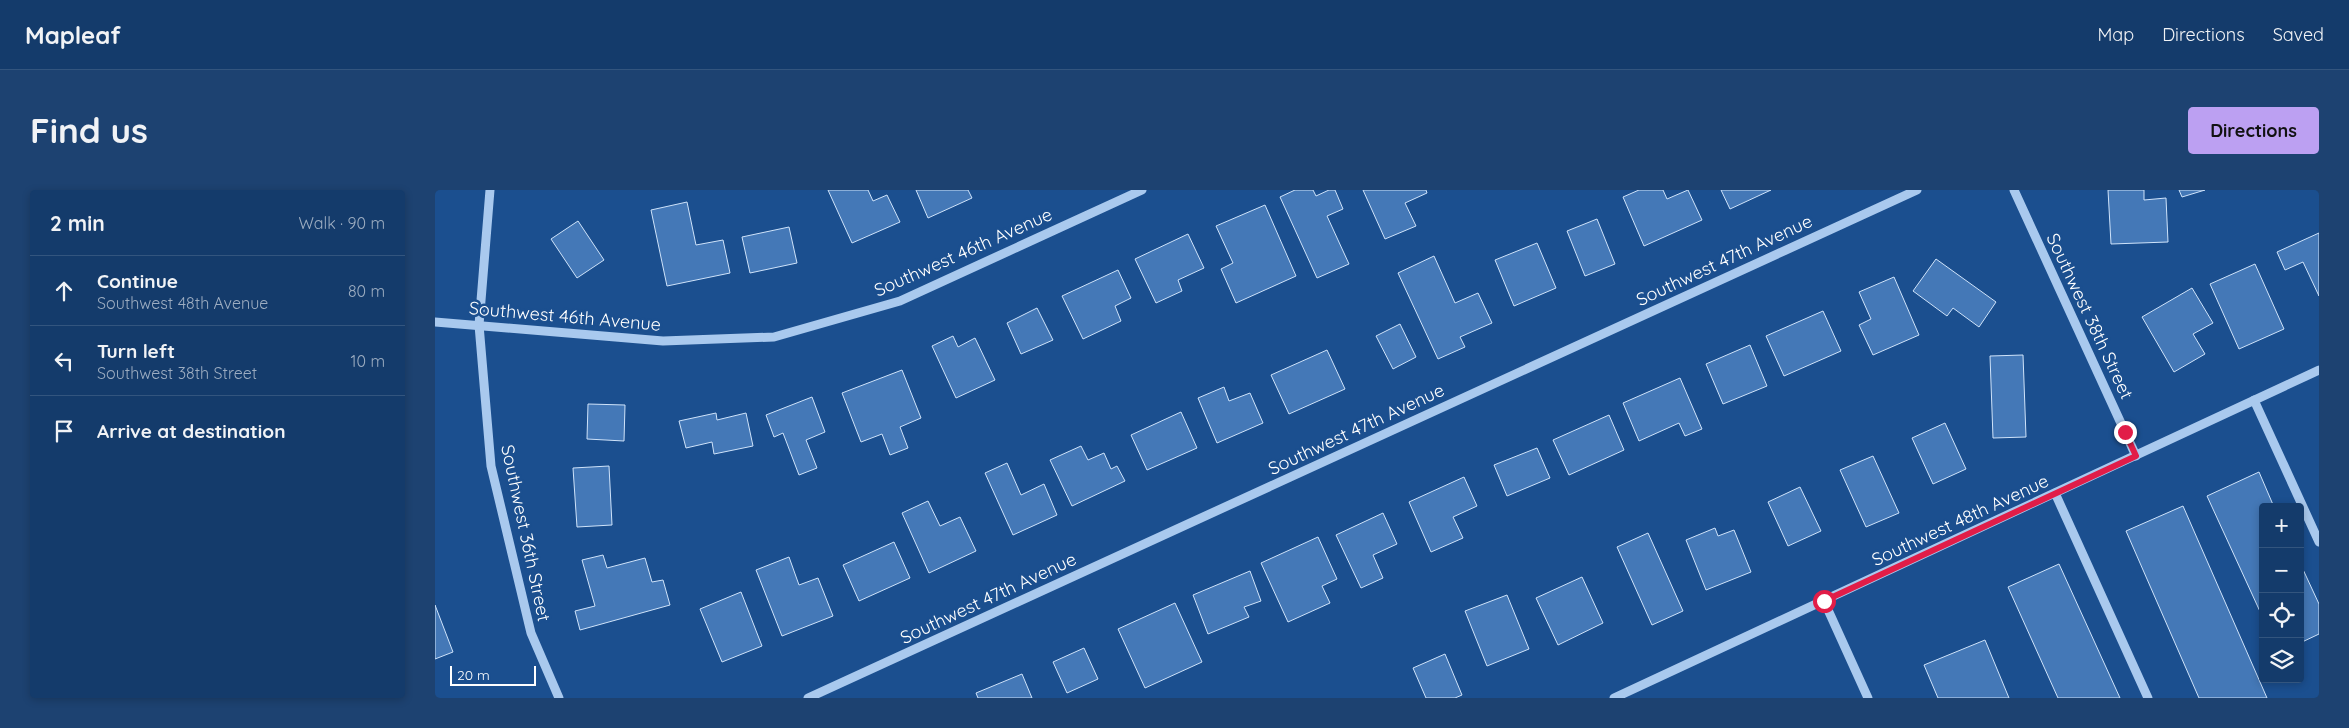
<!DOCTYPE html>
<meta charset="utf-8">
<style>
body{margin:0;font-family:Quicksand,sans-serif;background:#1d4271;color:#f1f3f6}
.controls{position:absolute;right:15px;bottom:15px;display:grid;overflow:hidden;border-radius:5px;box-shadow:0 2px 8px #0003}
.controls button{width:45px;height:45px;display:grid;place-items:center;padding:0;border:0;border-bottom:1px solid #33557e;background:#143b6b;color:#f1f3f6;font:25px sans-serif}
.scale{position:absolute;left:15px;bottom:12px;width:86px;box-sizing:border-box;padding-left:5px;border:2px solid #fff;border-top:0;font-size:14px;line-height:18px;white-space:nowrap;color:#fff;-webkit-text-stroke:4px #1b4f8f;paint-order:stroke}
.stop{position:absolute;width:15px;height:15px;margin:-11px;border:4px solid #e11d48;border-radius:50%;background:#fff}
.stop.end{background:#e11d48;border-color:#fff;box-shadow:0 1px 5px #0008}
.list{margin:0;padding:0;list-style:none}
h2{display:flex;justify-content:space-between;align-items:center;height:65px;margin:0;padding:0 20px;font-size:21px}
h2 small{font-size:16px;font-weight:400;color:#9dadc1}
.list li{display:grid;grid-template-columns:32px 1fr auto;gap:15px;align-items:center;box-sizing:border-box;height:70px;padding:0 20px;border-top:1px solid #33557e}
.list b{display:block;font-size:19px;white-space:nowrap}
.list p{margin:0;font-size:16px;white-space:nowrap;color:#9dadc1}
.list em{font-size:16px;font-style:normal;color:#9dadc1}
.icon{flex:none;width:28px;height:28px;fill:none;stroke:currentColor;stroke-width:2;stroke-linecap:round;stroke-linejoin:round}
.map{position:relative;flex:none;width:1884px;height:508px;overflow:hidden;border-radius:5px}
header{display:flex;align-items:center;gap:30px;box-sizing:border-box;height:70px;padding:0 25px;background:#143b6b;border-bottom:1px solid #33557e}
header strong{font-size:24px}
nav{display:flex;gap:28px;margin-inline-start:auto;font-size:18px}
.intro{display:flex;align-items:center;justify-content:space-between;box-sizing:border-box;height:120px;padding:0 30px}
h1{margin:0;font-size:35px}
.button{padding:12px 22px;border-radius:5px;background:#bca0f2;color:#111;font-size:18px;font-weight:700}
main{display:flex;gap:30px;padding:0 30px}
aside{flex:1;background:#143b6b;border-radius:5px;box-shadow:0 2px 8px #0003}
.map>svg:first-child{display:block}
.building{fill:#4478b7;stroke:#cfe3fa}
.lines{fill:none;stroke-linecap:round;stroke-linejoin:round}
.minor{stroke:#a9c9ee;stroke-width:9}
.route{stroke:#e11d48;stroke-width:6}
.labels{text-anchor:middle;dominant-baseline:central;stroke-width:5;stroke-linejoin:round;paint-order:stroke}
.street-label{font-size:18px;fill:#fff;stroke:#1b4f8f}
</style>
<header>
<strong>Mapleaf</strong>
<nav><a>Map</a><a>Directions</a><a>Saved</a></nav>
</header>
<div class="intro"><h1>Find us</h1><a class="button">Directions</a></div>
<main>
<aside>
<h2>2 min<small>Walk · 90 m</small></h2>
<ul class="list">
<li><svg class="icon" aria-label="ahead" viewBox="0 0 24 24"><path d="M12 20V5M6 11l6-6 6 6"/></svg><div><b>Continue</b><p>Southwest 48th Avenue</p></div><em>80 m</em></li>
<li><svg class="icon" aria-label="left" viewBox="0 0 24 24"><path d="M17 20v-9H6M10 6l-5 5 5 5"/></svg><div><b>Turn left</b><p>Southwest 38th Street</p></div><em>10 m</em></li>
<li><svg class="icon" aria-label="arrive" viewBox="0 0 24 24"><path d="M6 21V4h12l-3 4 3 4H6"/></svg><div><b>Arrive at destination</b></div></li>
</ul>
</aside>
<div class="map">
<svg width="1884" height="508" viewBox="0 0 1884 508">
<rect width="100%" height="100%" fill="#1b4f8f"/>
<!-- building -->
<g class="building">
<polygon points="393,0 433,0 438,11 452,5 465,32 417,53"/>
<polygon points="481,0 533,0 537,8 493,28"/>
<polygon points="860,0 878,0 881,6 894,0 900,0 908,19 892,26 914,74 882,88 845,7"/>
<polygon points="928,0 991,0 992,3 970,13 981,36 950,49"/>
<polygon points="1204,0 1228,0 1232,9 1253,0 1267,30 1209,56 1188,7"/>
<polygon points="1286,0 1336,0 1295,19"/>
<polygon points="1673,0 1709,0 1709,10 1731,8 1733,52 1676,54"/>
<polygon points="1744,0 1770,0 1747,7"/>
<polygon points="252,12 261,55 288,50 295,83 232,96 216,20"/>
<polygon points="830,15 861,86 801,113 786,79 798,73 781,36"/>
<polygon points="1162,29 1180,74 1150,86 1132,41"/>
<polygon points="143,31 169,70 142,88 116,49"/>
<polygon points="354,37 362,73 315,83 307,47"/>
<polygon points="1884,43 1884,106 1868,72 1850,80 1842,62"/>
<polygon points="753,44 769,78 743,90 747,101 721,113 700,69"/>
<polygon points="1102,53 1121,98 1079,116 1060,70"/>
<polygon points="999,66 1020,113 1043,103 1057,133 1025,147 1030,157 1003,169 963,83"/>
<polygon points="1501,69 1561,112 1544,137 1518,118 1512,126 1478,101"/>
<polygon points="1820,74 1849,139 1804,159 1775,94"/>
<polygon points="683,80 696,108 680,116 686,131 648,149 627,106"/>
<polygon points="1459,87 1484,145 1438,165 1424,135 1436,129 1424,102"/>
<polygon points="1757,98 1778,133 1758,144 1770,164 1739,182 1707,127"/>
<polygon points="602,118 618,150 586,164 572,133"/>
<polygon points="1388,121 1406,161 1349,186 1331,146"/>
<polygon points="965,134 981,167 958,179 941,146"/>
<polygon points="518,146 523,157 540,148 560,190 521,208 497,156"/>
<polygon points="1315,155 1332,196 1288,214 1271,174"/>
<polygon points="892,160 910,199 854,224 836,185"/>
<polygon points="1588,165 1591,247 1558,248 1555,166"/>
<polygon points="467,180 486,228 465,237 473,258 455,265 447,244 426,252 407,203"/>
<polygon points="1245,188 1267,239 1250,246 1244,233 1204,251 1188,213"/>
<polygon points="789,197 794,211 815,203 828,233 782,253 763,208"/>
<polygon points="377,207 390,242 371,250 382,278 364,285 348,243 339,247 331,225"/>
<polygon points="153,214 190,215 189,251 152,249"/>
<polygon points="746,222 762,258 712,280 696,245"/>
<polygon points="281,223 282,230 311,223 318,256 279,264 277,252 251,258 244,231"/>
<polygon points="1174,225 1189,260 1134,285 1118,250"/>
<polygon points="1510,233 1531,279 1498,294 1477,248"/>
<polygon points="646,256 653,270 669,263 676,279 682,276 690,291 637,316 615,270"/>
<polygon points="1102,258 1115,288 1072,306 1059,275"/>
<polygon points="1438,266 1464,323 1431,337 1405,280"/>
<polygon points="572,273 586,305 609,294 622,325 578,345 550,283"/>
<polygon points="174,276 177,335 142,337 138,278"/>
<polygon points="1824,282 1839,317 1828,317 1828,428 1772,306"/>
<polygon points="1029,287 1042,316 1018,327 1028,348 996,362 974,312"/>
<polygon points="1365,297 1386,341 1353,356 1333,312"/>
<polygon points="493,311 505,336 525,327 541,361 494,383 467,323"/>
<polygon points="1748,316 1832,508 1764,508 1691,341"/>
<polygon points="948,323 962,354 938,365 948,388 926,398 901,345"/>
<polygon points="1280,338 1283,346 1299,340 1316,382 1271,400 1251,350"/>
<polygon points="1213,343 1248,421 1217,435 1182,357"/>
<polygon points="883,347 902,389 887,396 895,413 853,432 826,373"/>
<polygon points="459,352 475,388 424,411 408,375"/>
<polygon points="168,365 172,378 210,368 217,392 228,390 235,415 145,440 140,421 160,416 147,370"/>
<polygon points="354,367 364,395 383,388 398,426 347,446 321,380"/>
<polygon points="1865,373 1884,414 1884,444 1865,453"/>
<polygon points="1624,374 1685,508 1623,508 1573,397"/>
<polygon points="815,381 826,411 809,417 814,427 773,444 758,405"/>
<polygon points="1147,387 1168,433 1123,455 1101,408"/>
<polygon points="306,402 327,456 287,472 265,419"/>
<polygon points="1072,405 1094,459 1052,476 1030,421"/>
<polygon points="740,413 767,472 710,498 683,439"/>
<polygon points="0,415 18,462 0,469"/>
<polygon points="1550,450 1574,508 1503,508 1489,475"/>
<polygon points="649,458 663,489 632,503 618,472"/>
<polygon points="1010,464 1027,505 1020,508 991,508 978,478"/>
<polygon points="587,484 597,508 543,508 541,503"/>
</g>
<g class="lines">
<!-- minor -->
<g class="minor">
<polyline points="55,0 44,135 56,276 96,443 124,508"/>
<polyline points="1579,0 1701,266"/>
<polyline points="0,132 228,151 339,147 465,111 707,0"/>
<polyline points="1819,210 1884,352"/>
<polyline points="1620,303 1713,508"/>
<polyline points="1389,411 1433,508"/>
<polyline points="373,508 1482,0"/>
<polyline points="1179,508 1884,180"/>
</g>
</g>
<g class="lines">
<!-- route -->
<polyline class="route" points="1389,411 1701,266 1690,242"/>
</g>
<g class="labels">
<!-- street labels -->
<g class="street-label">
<text transform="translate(528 62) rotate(-24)">Southwest 46th Avenue</text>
<text transform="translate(1289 70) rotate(-25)">Southwest 47th Avenue</text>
<text transform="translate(130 126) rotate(5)">Southwest 46th Avenue</text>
<text transform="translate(1655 126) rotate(65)">Southwest 38th Street</text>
<text transform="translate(921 239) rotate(-25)">Southwest 47th Avenue</text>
<text transform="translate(1525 330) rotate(-25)">Southwest 48th Avenue</text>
<text transform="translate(91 343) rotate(78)">Southwest 36th Street</text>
<text transform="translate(553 408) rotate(-25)">Southwest 47th Avenue</text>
</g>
</g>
</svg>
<div class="controls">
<button>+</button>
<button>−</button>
<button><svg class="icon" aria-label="locate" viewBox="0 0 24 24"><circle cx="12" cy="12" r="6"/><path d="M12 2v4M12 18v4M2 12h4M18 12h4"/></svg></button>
<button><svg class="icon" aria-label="layers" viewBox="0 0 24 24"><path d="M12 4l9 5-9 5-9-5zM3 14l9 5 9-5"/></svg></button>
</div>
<div class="scale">20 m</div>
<div class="stop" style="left:1389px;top:411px"></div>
<div class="stop end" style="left:1690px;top:242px"></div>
</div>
</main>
